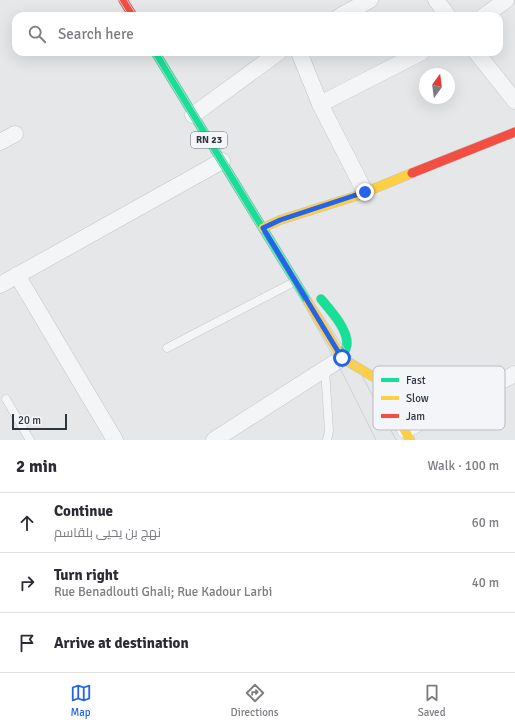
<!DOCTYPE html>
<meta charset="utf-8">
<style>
body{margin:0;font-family:Signika,Cairo,sans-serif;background:#f2f2f3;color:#2b2b33}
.compass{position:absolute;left:419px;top:68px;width:36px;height:36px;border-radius:50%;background:#fff;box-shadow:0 4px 16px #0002;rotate:14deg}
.scale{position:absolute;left:12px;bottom:10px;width:55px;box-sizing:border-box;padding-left:4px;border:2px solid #2d3541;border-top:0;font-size:11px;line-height:14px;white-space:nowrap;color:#2d3541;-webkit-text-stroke:3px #f3f5f8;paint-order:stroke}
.stop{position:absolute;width:12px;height:12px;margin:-9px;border:3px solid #2563eb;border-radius:50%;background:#fff}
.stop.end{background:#2563eb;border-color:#fff;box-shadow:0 1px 4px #0008}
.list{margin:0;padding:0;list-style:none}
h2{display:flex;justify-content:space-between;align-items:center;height:52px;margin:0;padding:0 16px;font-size:17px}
h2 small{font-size:13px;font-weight:400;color:#7c7c81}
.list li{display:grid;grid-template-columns:26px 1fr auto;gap:12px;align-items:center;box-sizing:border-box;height:60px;padding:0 16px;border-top:1px solid #e1e1e2}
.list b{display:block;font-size:15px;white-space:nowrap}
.list p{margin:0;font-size:13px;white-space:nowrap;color:#7c7c81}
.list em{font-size:13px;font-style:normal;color:#7c7c81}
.icon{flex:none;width:22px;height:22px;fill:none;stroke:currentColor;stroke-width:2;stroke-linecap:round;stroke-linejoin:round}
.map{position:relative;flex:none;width:515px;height:440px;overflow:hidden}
.search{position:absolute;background:#fff;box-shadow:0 4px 16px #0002;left:12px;right:12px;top:12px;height:44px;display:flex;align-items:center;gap:10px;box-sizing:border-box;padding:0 14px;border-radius:12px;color:#7c7c81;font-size:15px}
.sheet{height:232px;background:#fff}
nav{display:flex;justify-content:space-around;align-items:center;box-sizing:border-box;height:56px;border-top:1px solid #e1e1e2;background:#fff;font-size:11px;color:#7c7c81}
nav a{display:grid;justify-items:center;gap:2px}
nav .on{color:#2563eb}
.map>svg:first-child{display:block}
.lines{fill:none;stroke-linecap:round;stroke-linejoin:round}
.lane-casing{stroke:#c3c5c7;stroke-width:9}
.street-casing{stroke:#c3c5c7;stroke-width:17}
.fast-casing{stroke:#c3c5c7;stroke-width:10}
.slow-casing{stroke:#c3c5c7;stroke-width:10}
.jam-casing{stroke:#c3c5c7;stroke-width:10}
.lane{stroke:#f4f5f6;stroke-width:8}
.street{stroke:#f4f5f6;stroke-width:16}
.fast{stroke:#16e098;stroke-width:9}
.slow{stroke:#ffcf43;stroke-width:9}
.jam{stroke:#f24e42;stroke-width:9}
.tram{stroke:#cdcfd1;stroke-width:1}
.route{stroke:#2563eb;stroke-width:5}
.labels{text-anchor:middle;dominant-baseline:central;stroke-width:4;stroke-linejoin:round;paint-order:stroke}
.shield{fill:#f3f5f8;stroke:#686f78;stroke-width:1}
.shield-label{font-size:10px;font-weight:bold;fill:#2d3541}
.key{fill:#f3f5f8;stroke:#b8bbc1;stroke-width:1}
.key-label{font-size:11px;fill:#2d3541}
</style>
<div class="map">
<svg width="515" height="440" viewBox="0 0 515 440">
<rect width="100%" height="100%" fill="#e5e7e9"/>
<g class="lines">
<!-- lane casing -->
<g class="lane-casing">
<g id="lane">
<polyline points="167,348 294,282"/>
<polyline points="325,369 329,431 327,440"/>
<polyline points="6,399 30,440"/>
</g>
</g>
<!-- street casing -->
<g class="street-casing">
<g id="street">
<polyline points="436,0 448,16"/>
<polyline points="340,16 370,0"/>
<polyline points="484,16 506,0"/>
<polyline points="299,52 320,104 365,192"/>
<polyline points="476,52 515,101"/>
<polyline points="320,104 422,52"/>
<polyline points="193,115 279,52"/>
<polyline points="0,142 15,134"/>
<polyline points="17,275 115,440"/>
<polyline points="0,285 222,161"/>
<polyline points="405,430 515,374"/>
<polyline points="214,440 342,358"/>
</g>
</g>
<!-- fast casing -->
<g class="fast-casing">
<g id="fast">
<polyline points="155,52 308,302"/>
<path d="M321,299C330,310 347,328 347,343C347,348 344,353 342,358"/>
</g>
</g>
<!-- slow casing -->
<g class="slow-casing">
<g id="slow">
<polyline points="263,228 280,220 356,196 412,173"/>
<polyline points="308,302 342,358 377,379 410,440"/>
</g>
</g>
<!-- jam casing -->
<g class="jam-casing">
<g id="jam">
<polyline points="123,0 133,16"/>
<polyline points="412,173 515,132"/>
</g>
</g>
<!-- lane -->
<use href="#lane" class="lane"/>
<!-- street -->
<use href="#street" class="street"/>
<!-- fast -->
<use href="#fast" class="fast"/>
<!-- slow -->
<use href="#slow" class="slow"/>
<!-- jam -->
<use href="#jam" class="jam"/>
<!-- tram -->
<g class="tram">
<polyline points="119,0 129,16"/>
<polyline points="127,0 137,16"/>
<polyline points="151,52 292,283 343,374 376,440"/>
<polyline points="159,52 300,282 360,372 396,440"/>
</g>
</g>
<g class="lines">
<!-- route -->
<polyline class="route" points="342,358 263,228 280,220 365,192"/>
</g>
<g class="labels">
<!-- shield labels -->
<rect class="shield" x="191" y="132" width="36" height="16" rx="3"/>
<g class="shield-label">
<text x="209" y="140">RN 23</text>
</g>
</g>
<!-- legend -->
<rect x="373" y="366" width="132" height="64" rx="6" class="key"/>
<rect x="381" y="378" width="18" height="4" fill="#16e098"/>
<rect x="381" y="396" width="18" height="4" fill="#ffcf43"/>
<rect x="381" y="414" width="18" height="4" fill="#f24e42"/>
<g class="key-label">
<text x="406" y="384">Fast</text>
<text x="406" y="402">Slow</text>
<text x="406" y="420">Jam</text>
</g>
</svg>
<svg class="compass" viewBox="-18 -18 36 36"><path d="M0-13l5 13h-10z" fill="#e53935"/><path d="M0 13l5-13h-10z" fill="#7c7c81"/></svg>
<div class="scale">20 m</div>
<div class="stop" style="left:342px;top:358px"></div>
<div class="stop end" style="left:365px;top:192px"></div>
<div class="search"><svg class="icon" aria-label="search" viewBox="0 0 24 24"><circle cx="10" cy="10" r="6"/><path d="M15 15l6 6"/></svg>Search here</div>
</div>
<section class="sheet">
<h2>2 min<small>Walk · 100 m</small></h2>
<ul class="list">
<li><svg class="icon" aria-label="ahead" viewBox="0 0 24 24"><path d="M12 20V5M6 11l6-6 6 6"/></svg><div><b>Continue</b><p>نهج بن يحيى بلقاسم</p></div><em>60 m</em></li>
<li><svg class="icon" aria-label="right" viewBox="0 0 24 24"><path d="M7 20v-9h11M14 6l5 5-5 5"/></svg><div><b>Turn right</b><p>Rue Benadlouti Ghali; Rue Kadour Larbi</p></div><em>40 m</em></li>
<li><svg class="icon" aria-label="arrive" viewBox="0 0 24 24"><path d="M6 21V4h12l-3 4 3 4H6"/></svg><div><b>Arrive at destination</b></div></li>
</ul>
</section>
<nav>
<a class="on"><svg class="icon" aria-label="map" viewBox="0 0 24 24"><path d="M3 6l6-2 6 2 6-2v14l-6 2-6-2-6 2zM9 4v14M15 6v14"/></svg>Map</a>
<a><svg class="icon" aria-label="directions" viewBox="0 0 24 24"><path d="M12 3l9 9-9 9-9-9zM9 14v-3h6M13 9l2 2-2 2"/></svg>Directions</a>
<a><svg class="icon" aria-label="saved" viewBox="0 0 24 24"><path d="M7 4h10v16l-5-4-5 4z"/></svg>Saved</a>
</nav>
